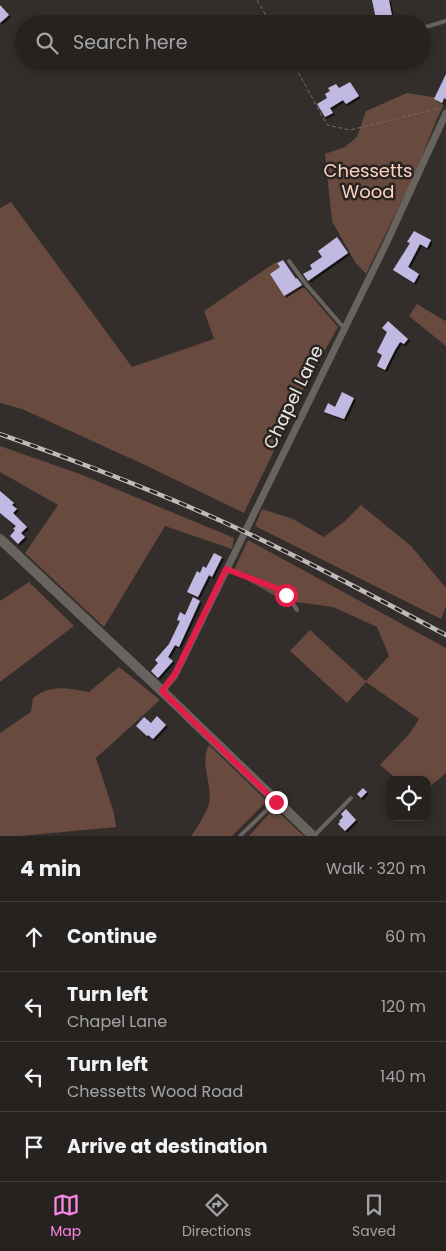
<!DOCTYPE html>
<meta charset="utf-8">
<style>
body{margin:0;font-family:Poppins,sans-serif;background:#2e2a29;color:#f1f3f6}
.controls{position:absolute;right:15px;bottom:15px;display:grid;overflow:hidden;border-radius:10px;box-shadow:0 2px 8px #0003}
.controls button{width:45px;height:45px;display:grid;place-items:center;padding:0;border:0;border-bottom:1px solid #423f3e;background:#262220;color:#f1f3f6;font:25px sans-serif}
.stop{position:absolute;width:15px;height:15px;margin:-11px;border:4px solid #e11d48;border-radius:50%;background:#fff}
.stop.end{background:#e11d48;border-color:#fff;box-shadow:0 1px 5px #0008}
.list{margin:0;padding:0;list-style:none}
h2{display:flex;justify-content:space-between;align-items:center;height:65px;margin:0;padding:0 20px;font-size:21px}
h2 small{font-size:16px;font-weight:400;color:#a4a4a5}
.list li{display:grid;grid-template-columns:32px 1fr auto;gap:15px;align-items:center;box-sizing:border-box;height:70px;padding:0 20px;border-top:1px solid #423f3e}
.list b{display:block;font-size:19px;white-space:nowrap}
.list p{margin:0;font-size:16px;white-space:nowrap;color:#a4a4a5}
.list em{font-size:16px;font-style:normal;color:#a4a4a5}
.icon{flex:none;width:28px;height:28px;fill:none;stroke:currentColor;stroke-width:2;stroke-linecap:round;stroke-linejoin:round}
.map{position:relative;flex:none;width:446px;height:836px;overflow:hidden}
.search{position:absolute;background:#262220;box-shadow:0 2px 8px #0003;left:15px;right:15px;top:15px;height:55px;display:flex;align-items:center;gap:12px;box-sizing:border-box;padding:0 18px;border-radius:28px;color:#a4a4a5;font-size:19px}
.sheet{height:345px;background:#262220}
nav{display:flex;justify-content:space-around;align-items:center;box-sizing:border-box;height:70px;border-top:1px solid #423f3e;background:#262220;font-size:14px;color:#a4a4a5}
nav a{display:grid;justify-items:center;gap:2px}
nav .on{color:#fc86e3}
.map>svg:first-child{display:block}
.green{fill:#684a3e}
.building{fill:#c0b9e2;filter:url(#shadow)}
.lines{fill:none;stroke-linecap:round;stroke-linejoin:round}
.path{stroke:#726d6b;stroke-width:1;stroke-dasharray:4 2.5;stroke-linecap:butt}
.lane{stroke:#696360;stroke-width:4}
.street{stroke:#696360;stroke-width:7}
.secondary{stroke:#696360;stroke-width:10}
.rail-casing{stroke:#c0bbba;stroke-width:4.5}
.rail{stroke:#292321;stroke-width:2.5;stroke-dasharray:8;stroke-linecap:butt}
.route{stroke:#e11d48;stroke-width:6}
.labels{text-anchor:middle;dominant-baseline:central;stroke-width:5;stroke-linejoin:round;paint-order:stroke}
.park-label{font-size:18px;fill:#fdd2c2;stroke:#292321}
.street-label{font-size:18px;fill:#eae6e5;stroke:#292321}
</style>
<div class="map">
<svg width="446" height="836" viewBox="0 0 446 836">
<defs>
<filter id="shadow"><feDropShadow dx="2" dy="2" stdDeviation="0" flood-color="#0009"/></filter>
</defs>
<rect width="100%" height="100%" fill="#332d2b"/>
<!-- green -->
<g class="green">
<polygon points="407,93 446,99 446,100 436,121 416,172 366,274 355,262 332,221 325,154 345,147 357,137 366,111"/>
<polygon points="11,202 132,367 214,339 204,311 276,262 280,267 270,274 284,296 302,285 338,327 306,384 244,513 145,465 22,409 0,403 0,208"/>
<polygon points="417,304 445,321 446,320 446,346 409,316"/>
<polygon points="0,446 80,474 234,538 232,549 165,526 104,627 25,553 58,505 0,472"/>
<polygon points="361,505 411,546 446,588 446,606 441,619 255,526 262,509 293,519 324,537 345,521"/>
<polygon points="248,540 446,648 446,773 427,789 427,780 398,780 380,765 410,733 419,719 366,682 347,703 290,651 310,630 366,681 389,656 377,627 333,607 282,600 233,572"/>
<polygon points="29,582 74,626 0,682 0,601"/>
<path d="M119,667L160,700L96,758L114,813L116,827L20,836H0V733L31,712L33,698C50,684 69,688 89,692Z"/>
<path d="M209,745L267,801L232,836H191C196,829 207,812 209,804C213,784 199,763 209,745Z"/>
<polygon points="274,808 304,836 249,836"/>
</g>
<!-- building -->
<g class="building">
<polygon points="372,0 389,0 393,22 377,24"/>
<polygon points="0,5 9,15 0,23"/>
<polygon points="446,74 446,99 444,98 442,103 434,99"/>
<polygon points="350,82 359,96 346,104 343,100 330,108 333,113 325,117 317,104 327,98 325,94 330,91 328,88 336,84 339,88"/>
<polygon points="414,231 431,240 427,248 420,244 408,267 419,274 414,283 393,270 410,243 407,242"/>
<polygon points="337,237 348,253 308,281 303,274 312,269 310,265 322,257 318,251"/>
<polygon points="283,260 296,279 297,278 302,285 284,296 270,274 280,267 277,263"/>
<polygon points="388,321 408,339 404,344 400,342 395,350 385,370 377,366 382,355 377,352 387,332 382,328"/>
<polygon points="342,392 354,398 344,419 324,412 328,403 335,407"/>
<polygon points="0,491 14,503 12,505 17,509 13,513 27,527 21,533 25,537 18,544 10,536 15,530 13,529 16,526 0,513"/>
<polygon points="214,553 222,557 212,577 209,575 198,597 187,592 197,571 200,573 203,566 206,568"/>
<polygon points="193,597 200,601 179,647 175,645 168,657 173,661 158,678 151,671 158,663 155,660 169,644 180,621 177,620 180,612 185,615"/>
<polygon points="157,716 166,725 153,739 148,735 147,736 136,726 144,717 151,723"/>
<polygon points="363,788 367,792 361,798 357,794"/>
<polygon points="346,809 356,820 345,831 338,824 340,822 339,821 343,817 341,814"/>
</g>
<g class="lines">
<!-- path -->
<g class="path">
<polyline points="257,0 271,24"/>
<polyline points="292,61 327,125 350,130 440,108"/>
</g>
<!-- lane -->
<g class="lane">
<polyline points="422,28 446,21"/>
<polyline points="289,261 305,283 344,328"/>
<path d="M226,569C252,580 283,585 297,610"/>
<polyline points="240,836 276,801"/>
<polyline points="314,836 351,798"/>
</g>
<!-- street -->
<polyline class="street" points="162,691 175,675 386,244 446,113"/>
<!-- secondary -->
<polyline class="secondary" points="0,539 162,691 313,836"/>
<!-- rail casing -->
<g class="rail-casing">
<path id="rail" d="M0,434C74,460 148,488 219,520C296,555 371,595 446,635"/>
</g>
<!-- rail -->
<use href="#rail" class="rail"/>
</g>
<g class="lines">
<!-- route -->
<polyline class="route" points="276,802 162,691 175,674 226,569 276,588 286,595"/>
</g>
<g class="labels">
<!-- park labels -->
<g class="park-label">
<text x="368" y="170">Chessetts<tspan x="368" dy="21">Wood</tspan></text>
</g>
<!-- street labels -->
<g class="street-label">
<text transform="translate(293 397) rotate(-64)">Chapel Lane</text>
</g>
</g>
</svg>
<div class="controls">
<button><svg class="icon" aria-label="locate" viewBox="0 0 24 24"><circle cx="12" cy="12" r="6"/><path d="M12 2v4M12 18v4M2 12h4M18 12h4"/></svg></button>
</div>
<div class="stop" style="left:286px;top:595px"></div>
<div class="stop end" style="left:276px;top:802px"></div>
<div class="search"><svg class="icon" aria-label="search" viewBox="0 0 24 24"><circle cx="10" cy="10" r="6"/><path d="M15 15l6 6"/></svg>Search here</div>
</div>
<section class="sheet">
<h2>4 min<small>Walk · 320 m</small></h2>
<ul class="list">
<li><svg class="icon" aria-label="ahead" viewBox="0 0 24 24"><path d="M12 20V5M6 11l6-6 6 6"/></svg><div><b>Continue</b></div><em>60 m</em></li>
<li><svg class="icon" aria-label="left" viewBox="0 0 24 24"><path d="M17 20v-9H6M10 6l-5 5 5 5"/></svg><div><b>Turn left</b><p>Chapel Lane</p></div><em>120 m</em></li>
<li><svg class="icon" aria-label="left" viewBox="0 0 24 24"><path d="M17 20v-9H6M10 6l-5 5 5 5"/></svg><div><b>Turn left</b><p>Chessetts Wood Road</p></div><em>140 m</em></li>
<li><svg class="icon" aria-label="arrive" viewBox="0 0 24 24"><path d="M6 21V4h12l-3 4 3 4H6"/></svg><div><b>Arrive at destination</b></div></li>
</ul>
</section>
<nav>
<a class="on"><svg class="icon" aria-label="map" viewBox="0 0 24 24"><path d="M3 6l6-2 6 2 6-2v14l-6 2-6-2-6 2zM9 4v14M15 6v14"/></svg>Map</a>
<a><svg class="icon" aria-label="directions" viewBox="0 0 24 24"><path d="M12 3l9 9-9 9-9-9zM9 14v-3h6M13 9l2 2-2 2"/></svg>Directions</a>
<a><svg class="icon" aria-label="saved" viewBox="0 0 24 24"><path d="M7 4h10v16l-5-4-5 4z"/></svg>Saved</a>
</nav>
